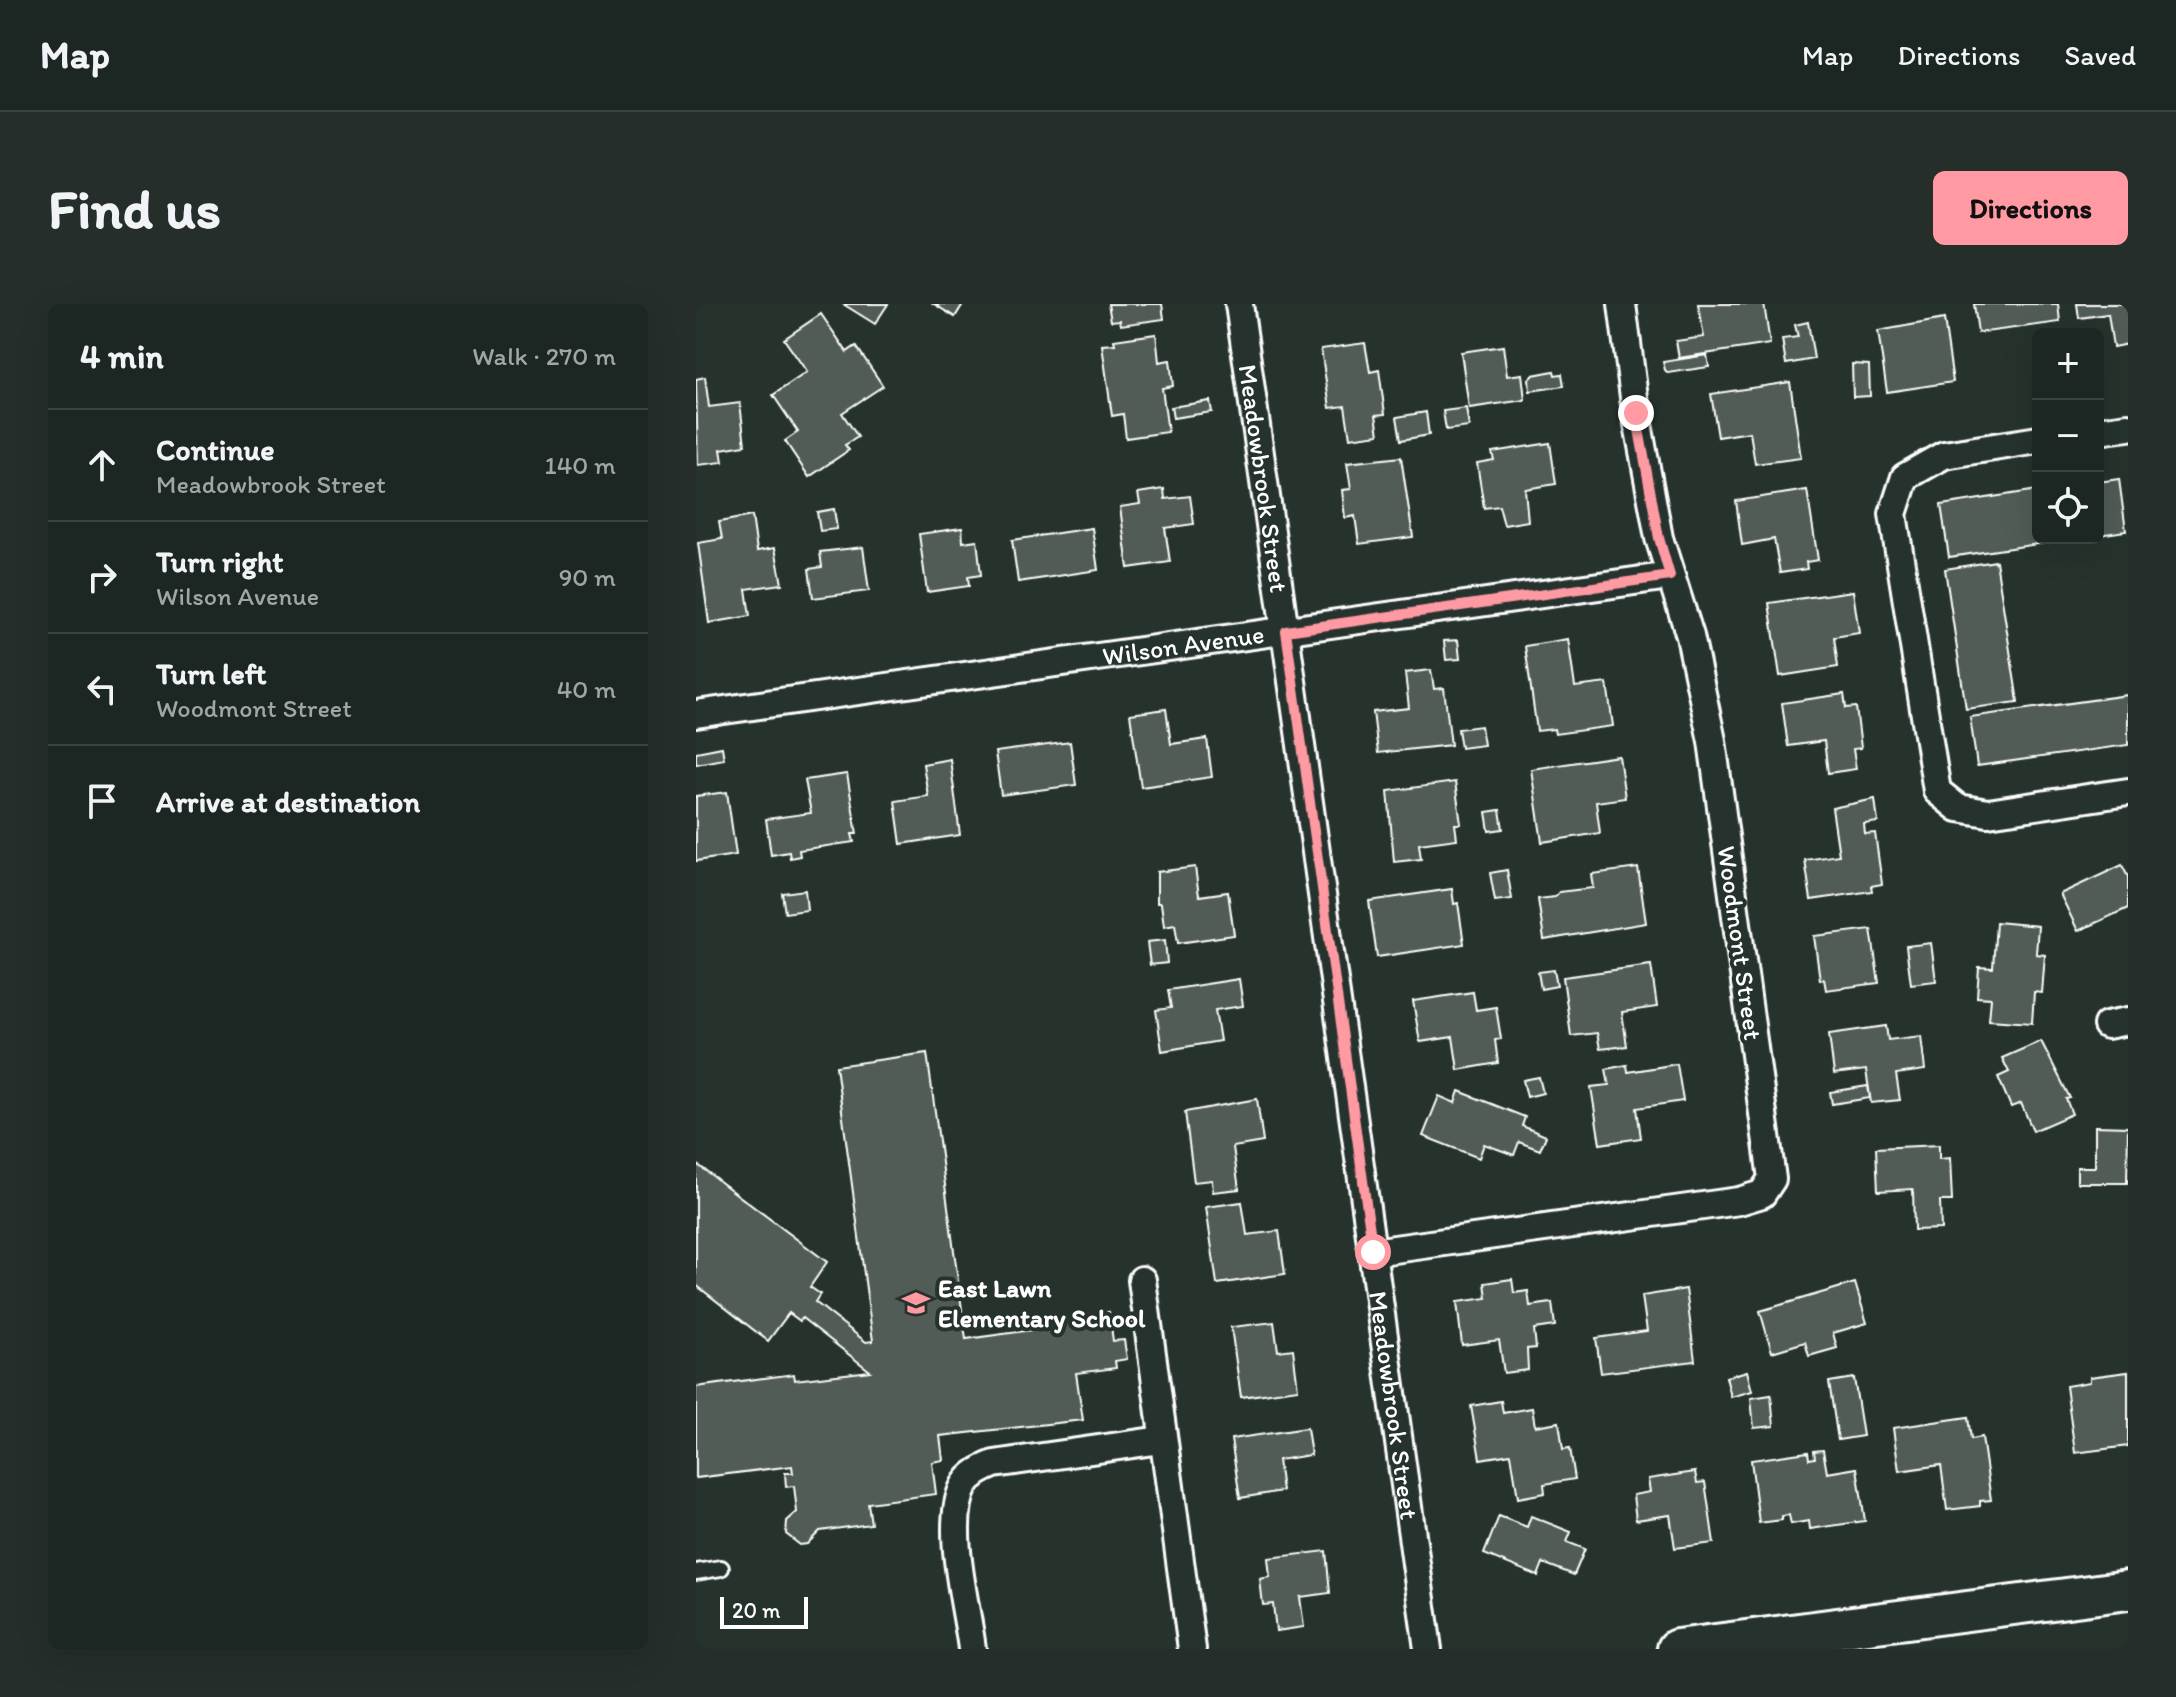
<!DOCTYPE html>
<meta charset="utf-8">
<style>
body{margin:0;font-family:Itim,sans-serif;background:#252e2a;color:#f1f3f6}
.controls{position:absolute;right:24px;top:24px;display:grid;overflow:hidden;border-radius:12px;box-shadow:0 8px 32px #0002}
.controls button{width:72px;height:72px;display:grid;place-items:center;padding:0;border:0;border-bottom:2px solid #3a4340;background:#1c2622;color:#f1f3f6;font:40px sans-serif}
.scale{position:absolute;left:24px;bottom:20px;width:88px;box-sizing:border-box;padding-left:8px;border:4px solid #fff;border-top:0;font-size:22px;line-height:28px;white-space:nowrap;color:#fff;-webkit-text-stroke:6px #26332d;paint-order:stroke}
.stop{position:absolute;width:24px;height:24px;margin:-18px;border:6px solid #ff9aa2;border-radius:50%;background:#fff}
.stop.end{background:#ff9aa2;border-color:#fff;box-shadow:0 2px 8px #0008}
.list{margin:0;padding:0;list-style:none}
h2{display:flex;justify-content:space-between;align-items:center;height:104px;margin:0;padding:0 32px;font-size:34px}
h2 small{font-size:26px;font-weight:400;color:#a0a5a5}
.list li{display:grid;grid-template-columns:52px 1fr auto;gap:24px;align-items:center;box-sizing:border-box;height:112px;padding:0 32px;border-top:2px solid #3a4340}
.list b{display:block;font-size:30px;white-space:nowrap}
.list p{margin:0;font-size:26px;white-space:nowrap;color:#a0a5a5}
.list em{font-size:26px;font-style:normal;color:#a0a5a5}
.icon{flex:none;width:44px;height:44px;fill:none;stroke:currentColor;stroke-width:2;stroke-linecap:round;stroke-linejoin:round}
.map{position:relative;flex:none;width:1432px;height:1345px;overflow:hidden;border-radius:12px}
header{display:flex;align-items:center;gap:48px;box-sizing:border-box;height:112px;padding:0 40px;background:#1c2622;border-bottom:2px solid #3a4340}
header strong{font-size:38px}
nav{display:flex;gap:44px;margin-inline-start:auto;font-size:28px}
.intro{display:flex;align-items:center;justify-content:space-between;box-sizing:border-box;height:192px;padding:0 48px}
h1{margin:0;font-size:56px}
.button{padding:20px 36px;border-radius:12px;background:#ff9aa2;color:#111;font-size:28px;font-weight:700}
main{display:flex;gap:48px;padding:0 48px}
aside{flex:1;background:#1c2622;border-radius:12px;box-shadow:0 8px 32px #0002}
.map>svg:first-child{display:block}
.building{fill:#515c57;stroke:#fff;stroke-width:2}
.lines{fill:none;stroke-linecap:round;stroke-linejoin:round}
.lane-casing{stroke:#fff;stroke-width:20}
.street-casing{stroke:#fff;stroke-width:32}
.secondary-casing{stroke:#fff;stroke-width:44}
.lane{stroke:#26332d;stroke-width:14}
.street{stroke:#26332d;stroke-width:26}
.secondary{stroke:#26332d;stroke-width:38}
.route{stroke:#ff9aa2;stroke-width:10}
.labels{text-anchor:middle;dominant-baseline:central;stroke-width:8;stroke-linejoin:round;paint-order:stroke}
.street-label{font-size:26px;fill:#fff;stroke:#26332d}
.poi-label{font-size:26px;font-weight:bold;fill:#fff;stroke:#26332d;text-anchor:start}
</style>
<header>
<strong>Map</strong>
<nav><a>Map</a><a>Directions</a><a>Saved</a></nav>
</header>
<div class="intro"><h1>Find us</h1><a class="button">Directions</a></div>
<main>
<aside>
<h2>4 min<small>Walk · 270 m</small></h2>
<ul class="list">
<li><svg class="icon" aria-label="ahead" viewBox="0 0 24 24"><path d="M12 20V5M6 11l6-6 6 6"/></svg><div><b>Continue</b><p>Meadowbrook Street</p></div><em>140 m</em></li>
<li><svg class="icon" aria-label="right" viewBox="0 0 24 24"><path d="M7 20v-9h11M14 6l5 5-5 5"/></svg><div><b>Turn right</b><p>Wilson Avenue</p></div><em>90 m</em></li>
<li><svg class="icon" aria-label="left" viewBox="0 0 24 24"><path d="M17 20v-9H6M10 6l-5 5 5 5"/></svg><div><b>Turn left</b><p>Woodmont Street</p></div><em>40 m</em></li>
<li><svg class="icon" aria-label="arrive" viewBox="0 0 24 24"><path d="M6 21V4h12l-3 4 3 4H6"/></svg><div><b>Arrive at destination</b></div></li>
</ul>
</aside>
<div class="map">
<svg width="1432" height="1345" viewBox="0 0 1432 1345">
<rect width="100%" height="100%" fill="#26332d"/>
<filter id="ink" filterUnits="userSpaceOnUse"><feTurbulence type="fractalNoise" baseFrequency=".0125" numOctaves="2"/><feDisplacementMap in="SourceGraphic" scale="16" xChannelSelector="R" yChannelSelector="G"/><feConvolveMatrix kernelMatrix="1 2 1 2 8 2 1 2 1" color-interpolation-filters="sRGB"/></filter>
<g filter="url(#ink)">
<!-- building -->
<g class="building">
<polygon points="147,0 192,0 179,20"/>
<polygon points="238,0 267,0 259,13"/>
<polygon points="412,0 466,0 468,15 425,21 424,16 415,17"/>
<polygon points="1002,0 1068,0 1074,40 983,54 980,37 1008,33"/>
<polygon points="1278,0 1362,0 1364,18 1282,29"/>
<polygon points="1381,0 1432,0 1432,40 1417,43 1412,10 1383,14"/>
<polygon points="125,10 151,48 160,42 187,82 146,109 162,133 149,141 153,146 113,173 89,137 102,128 77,91 111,68 88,35"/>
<polygon points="1248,15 1257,78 1191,88 1182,27"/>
<polygon points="1112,18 1118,55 1090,60 1086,35 1102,33 1099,21"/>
<polygon points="460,30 463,58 474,56 477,82 466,84 472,128 430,134 427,110 416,112 406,41 419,40 418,36"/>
<polygon points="669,39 674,68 683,66 689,110 680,111 683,130 654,134 649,102 634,104 625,45"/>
<polygon points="807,42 811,72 826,70 829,96 773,104 765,48"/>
<polygon points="1011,51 1013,63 972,69 969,66 967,58"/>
<polygon points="1156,60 1173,61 1174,92 1157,93"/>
<polygon points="858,67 859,71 866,70 868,82 834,87 833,75 837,71"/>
<polygon points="9,73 13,103 44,99 49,141 25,145 27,158 2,161 0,75"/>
<polygon points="1094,78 1105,154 1059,160 1054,128 1022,133 1015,90"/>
<polygon points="514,97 516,108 477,114 475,103"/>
<polygon points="770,104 773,123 750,126 747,107"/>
<polygon points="730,108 733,131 705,136 701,113"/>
<polygon points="854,139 860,180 829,185 832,217 808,221 803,202 788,204 781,159 798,156 796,148"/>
<polygon points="705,153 717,233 663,240 659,212 649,214 646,186 655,185 651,159"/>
<polygon points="1423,175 1430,227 1402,231 1402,178"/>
<polygon points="468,185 469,195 494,192 498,220 469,224 474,258 432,264 424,203 444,200 442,189"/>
<polygon points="1111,186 1122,256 1110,258 1111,265 1084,269 1078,235 1046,241 1040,197"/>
<polygon points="1342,186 1342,234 1383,234 1253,253 1245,201"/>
<polygon points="138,205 141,225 124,227 121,208"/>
<polygon points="56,212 61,247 79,244 86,280 50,285 54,312 13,319 2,239 26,235 23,218"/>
<polygon points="266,224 267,238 281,236 285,271 272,273 273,282 231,288 223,230"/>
<polygon points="396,224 402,266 322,278 316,236"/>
<polygon points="167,243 173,287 117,294 113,265 126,263 124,248"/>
<polygon points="1300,257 1322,398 1270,405 1249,265"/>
<polygon points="1157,287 1163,329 1138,333 1142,363 1084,372 1073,299"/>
<polygon points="872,335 879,383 911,379 917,422 859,430 858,425 841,427 829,342"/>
<polygon points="762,336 764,355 750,356 748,337"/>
<polygon points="735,366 738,385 748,384 755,441 682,449 677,408 713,404 709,369"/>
<polygon points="1148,390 1150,404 1160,403 1165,444 1157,445 1160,465 1132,469 1128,437 1092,442 1086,399"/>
<polygon points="1432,391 1432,441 1281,462 1274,413"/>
<polygon points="470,405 475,440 511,435 516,473 445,483 434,410"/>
<polygon points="785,422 788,441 765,444 762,425"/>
<polygon points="374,438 380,481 305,491 299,448"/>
<polygon points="26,443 28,455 0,460 0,448"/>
<polygon points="923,452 929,494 900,498 904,529 846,538 835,465"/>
<polygon points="254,455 264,531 205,540 199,497 232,492 227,460"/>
<polygon points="151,470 161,530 156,530 158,538 103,546 104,552 94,554 93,548 75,551 70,515 115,509 109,476"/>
<polygon points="759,478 765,520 759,520 761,535 723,540 725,555 698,558 692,487"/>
<polygon points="31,488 40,551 0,557 0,492"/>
<polygon points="1179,495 1182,518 1168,520 1169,530 1179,529 1186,580 1175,582 1176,587 1115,596 1109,556 1143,551 1136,504"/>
<polygon points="804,506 807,525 793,527 790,508"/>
<polygon points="1426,561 1432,573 1432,604 1382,627 1364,590"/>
<polygon points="499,563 503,592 532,588 538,631 482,639 479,620 468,622 465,599 461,599 461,568"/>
<polygon points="942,564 950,619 848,636 842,595 859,593 863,588 897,584 895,570"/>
<polygon points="811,566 816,595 799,597 794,569"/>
<polygon points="756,585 758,600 762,599 768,640 681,653 673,597"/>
<polygon points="109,586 111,606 89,609 86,589"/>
<polygon points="1300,618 1342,622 1340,650 1349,651 1346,689 1338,688 1336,719 1293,716 1295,694 1281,693 1283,663 1297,664"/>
<polygon points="1175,625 1183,679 1130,686 1128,675 1124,676 1118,632"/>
<polygon points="469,636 471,659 454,661 451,638"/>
<polygon points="1235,639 1240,677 1215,680 1210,642"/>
<polygon points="955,661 961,703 926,708 931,742 904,745 901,729 875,732 867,673"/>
<polygon points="858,666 861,682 845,685 842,668"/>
<polygon points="543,675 547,702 519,706 524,737 466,747 460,706 475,704 472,686"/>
<polygon points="777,688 780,706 800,703 805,735 799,736 802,759 762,766 757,733 724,738 717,697"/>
<polygon points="1190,722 1192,736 1225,732 1229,766 1200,770 1204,796 1175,799 1170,766 1138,770 1133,730"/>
<polygon points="1345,737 1374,794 1370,795 1376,810 1337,827 1325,799 1315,803 1302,773 1313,768 1306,754"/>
<polygon points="231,749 270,1035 336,1026 335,1019 413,1008 417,1037 428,1036 431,1055 419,1057 420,1064 380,1069 387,1116 244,1132 247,1156 236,1158 240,1190 172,1199 175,1220 124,1227 111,1240 104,1241 90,1230 91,1217 101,1208 98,1182 90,1183 89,1169 97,1169 96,1162 0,1174 0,1083 98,1070 99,1076 174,1067 106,1014 104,1017 93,1009 72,1037 0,981 0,864 2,861 131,958 114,983 124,990 119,998 170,1038 177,1037 140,762"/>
<polygon points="981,760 987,797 941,804 945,834 904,840 895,783 913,781 910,765 931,761 932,768"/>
<polygon points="843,773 847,789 831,793 827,776"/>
<polygon points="1172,782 1174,794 1136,800 1134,788"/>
<polygon points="763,787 829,813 826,822 850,832 844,846 823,838 818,851 788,840 783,854 727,832 743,792 759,799"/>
<polygon points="561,795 567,838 537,843 543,885 517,888 516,876 498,878 489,808"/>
<polygon points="1399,822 1432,823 1431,879 1381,879 1381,863 1399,863"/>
<polygon points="1243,841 1243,855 1254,854 1256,897 1244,897 1245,925 1218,926 1217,885 1182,887 1180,844"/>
<polygon points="546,898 551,931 583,927 589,970 521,980 510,903"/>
<polygon points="816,975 818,989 832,987 834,1002 856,999 859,1022 838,1025 840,1044 831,1045 832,1066 808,1069 803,1036 766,1041 761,998 791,994 789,979"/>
<polygon points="1159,979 1171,1019 1137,1029 1141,1044 1113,1052 1109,1038 1076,1048 1064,1007"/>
<polygon points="990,985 999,1057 905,1069 900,1034 951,1027 946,992"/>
<polygon points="578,1018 582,1047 597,1045 602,1085 545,1093 535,1023"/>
<polygon points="1051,1067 1056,1087 1035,1093 1030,1073"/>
<polygon points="1432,1068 1432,1142 1379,1149 1370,1082 1394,1078 1394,1073"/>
<polygon points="1158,1074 1167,1132 1142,1136 1133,1078"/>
<polygon points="1075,1091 1078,1122 1058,1124 1055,1094"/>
<polygon points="805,1097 807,1109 836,1104 839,1122 863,1118 867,1145 874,1144 879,1175 848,1180 849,1189 822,1194 815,1150 784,1155 775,1102"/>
<polygon points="1272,1113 1275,1135 1286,1133 1295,1196 1284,1197 1284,1202 1251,1206 1245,1161 1203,1167 1197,1124"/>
<polygon points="611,1124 615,1151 582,1156 586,1187 544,1194 535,1135"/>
<polygon points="1127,1146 1131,1169 1161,1164 1169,1217 1114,1225 1113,1217 1095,1220 1093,1211 1086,1212 1086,1216 1063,1219 1055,1156 1112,1148 1113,1155 1119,1154 1118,1147"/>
<polygon points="999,1168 1001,1179 1009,1178 1018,1239 979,1244 974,1211 940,1216 937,1191 954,1188 952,1175"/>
<polygon points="803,1212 831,1223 835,1212 875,1228 871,1238 889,1245 878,1271 847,1259 842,1272 788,1250"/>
<polygon points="630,1247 634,1289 604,1293 608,1323 580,1327 577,1300 567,1301 564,1275 574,1273 572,1254"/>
</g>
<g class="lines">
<!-- lane casing -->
<g class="lane-casing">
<polyline id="lane" points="0,1268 25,1264"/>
</g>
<!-- street casing -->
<g class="street-casing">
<g id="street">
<path id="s1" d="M543,0L732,1345"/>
<polyline points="1402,127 1432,123"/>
<polyline points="1342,136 1248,151 1209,173 1197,210 1241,487 1262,504 1292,509 1432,488"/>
<path id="s2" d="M0,410L974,272"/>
<polyline points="1411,721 1432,717"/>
<polyline points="677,948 1043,897 1066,890 1076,875 1016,437 994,332 963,234 940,109 926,0"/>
<polyline points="446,976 496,1345"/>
<path d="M276,1345C271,1302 248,1221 268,1182C275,1170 286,1165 298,1160L465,1136"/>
</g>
</g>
<!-- secondary casing -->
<g class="secondary-casing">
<polyline id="secondary" points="981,1345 1432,1286"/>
</g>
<!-- lane -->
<use href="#lane" class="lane"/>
<!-- street -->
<use href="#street" class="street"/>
<!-- secondary -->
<use href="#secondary" class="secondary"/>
</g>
</g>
<g class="lines" filter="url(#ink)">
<!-- route -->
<polyline class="route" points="677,948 590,327 974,272 963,234 940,109"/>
</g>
<!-- icons -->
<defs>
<g id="school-bare" transform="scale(2.16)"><path d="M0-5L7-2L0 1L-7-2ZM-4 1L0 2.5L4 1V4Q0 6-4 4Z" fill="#ff9aa2" stroke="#26332d" stroke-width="2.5" paint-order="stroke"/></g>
</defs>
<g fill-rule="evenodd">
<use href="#school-bare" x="220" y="999"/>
</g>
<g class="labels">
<!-- street labels -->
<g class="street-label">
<text stroke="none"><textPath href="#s1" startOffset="176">Meadowbrook Street</textPath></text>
<text stroke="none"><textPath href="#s2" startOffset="492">Wilson Avenue</textPath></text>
<text transform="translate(1044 639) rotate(82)">Woodmont Street</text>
<text stroke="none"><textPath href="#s1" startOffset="1112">Meadowbrook Street</textPath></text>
</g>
<!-- poi labels -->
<g class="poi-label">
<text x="242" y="984">East Lawn<tspan x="242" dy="30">Elementary School</tspan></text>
</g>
</g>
</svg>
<div class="controls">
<button>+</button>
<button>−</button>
<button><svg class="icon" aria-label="locate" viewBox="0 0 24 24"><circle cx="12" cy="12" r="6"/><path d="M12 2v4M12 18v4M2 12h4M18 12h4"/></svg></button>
</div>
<div class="scale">20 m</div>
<div class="stop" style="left:677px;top:948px"></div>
<div class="stop end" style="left:940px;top:109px"></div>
</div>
</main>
